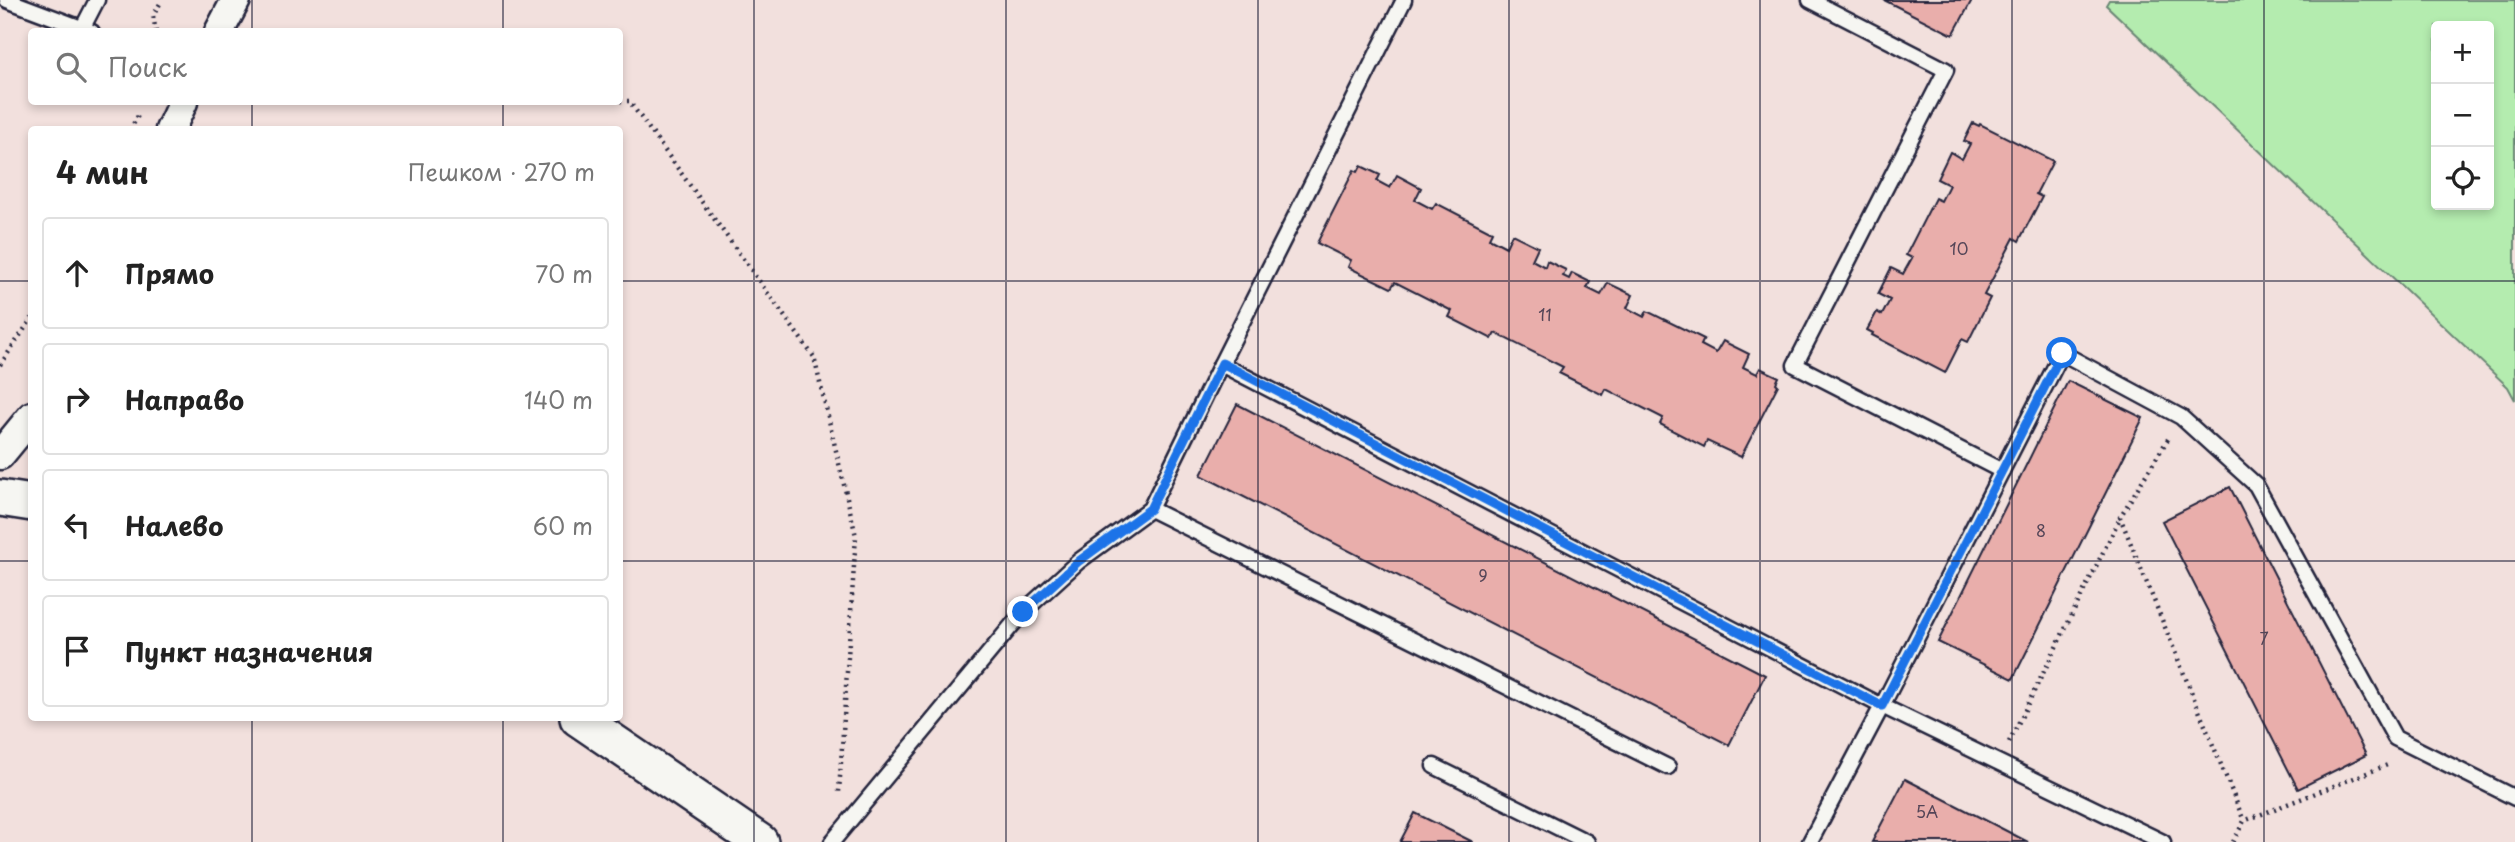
<!DOCTYPE html>
<html lang="ru">
<meta charset="utf-8">
<style>
body{margin:0;font-family:"Playpen Sans",sans-serif;background:#f2f2f2;color:#222}
.controls{position:absolute;right:21px;top:21px;display:grid;overflow:hidden;border-radius:7px;box-shadow:0 4px 10px #0003}
.controls button{width:63px;height:63px;display:grid;place-items:center;padding:0;border:0;border-bottom:2px solid #e0e0e0;background:#fff;color:#222;font:35px sans-serif}
.stop{position:absolute;width:21px;height:21px;margin:-16px;border:5px solid #1a73e8;border-radius:50%;background:#fff}
.stop.end{background:#1a73e8;border-color:#fff;box-shadow:0 2px 7px #0008}
.list{margin:0;padding:0;list-style:none}
h2{display:flex;justify-content:space-between;align-items:center;height:91px;margin:0;padding:0 28px;font-size:30px}
h2 small{font-size:23px;font-weight:400;color:#767676}
.list li{display:grid;grid-template-columns:46px 1fr auto;gap:21px;align-items:center;box-sizing:border-box;height:112px;margin:0 14px 14px;padding:0 14px;border:2px solid #e0e0e0;border-radius:7px}
.list b{display:block;font-size:26px;white-space:nowrap}
.list em{font-size:23px;font-style:normal;color:#767676}
.icon{flex:none;width:38px;height:38px;fill:none;stroke:currentColor;stroke-width:2;stroke-linecap:round;stroke-linejoin:round}
.map{position:relative;flex:none;width:2515px;height:842px;overflow:hidden}
.search{position:absolute;background:#fff;box-shadow:0 4px 10px #0003;left:28px;top:28px;width:595px;height:77px;display:flex;align-items:center;gap:18px;box-sizing:border-box;padding:0 24px;border-radius:7px;color:#767676;font-size:26px}
.panel{position:absolute;background:#fff;box-shadow:0 4px 10px #0003;left:28px;top:126px;width:595px;height:595px;border-radius:7px}
.map>svg:first-child{display:block}
.green{fill:#b4ecaf;stroke:#6b8775;stroke-width:2;fill-rule:evenodd}
.building{fill:#e9aeab;stroke:#22223b;stroke-width:2}
.lines{fill:none;stroke-linecap:round;stroke-linejoin:round}
.service-casing{stroke:#22223b;stroke-width:19}
.minor-casing{stroke:#22223b;stroke-width:33}
.tertiary-casing{stroke:#22223b;stroke-width:40}
.path{stroke:#22223b;stroke-width:4.5;stroke-dasharray:2 5;stroke-linecap:butt}
.service{stroke:#f6f6f2;stroke-width:14}
.minor{stroke:#f6f6f2;stroke-width:28}
.tertiary{stroke:#f6f6f2;stroke-width:35}
.route{stroke:#1a73e8;stroke-width:9}
.grid{fill:none;stroke:#22223b;stroke-width:2;stroke-opacity:0.55}
.labels{text-anchor:middle;dominant-baseline:central;stroke-width:5;stroke-linejoin:round;paint-order:stroke}
.number-label{font-size:16px;fill:#544557}
</style>
<div class="map">
<svg width="2515" height="842" viewBox="0 0 2515 842">
<rect width="100%" height="100%" fill="#f2e0dd"/>
<filter id="ink" filterUnits="userSpaceOnUse"><feTurbulence type="fractalNoise" baseFrequency=".0143" numOctaves="2"/><feDisplacementMap in="SourceGraphic" scale="14" xChannelSelector="R" yChannelSelector="G"/><feConvolveMatrix kernelMatrix="1 2 1 2 8 2 1 2 1" color-interpolation-filters="sRGB"/></filter>
<g filter="url(#ink)">
<!-- green -->
<path class="green" d="M2109,0H2515V400L2508,387L2106,5ZM2436,26H2489V205H2436Z"/>
<!-- building -->
<g class="building">
<polygon points="1884,0 1972,0 1953,35"/>
<polygon points="1973,123 1979,126 1980,124 2053,161 2036,194 2042,197 2019,241 2014,238 1984,295 1990,298 1968,342 1962,339 1945,373 1872,335 1873,333 1867,330 1877,312 1882,315 1890,300 1878,294 1891,268 1903,274 1912,258 1906,255 1935,198 1941,201 1949,185 1937,179 1950,152 1962,159 1970,144 1964,141"/>
<polygon points="1361,166 1380,175 1377,181 1390,188 1397,175 1421,188 1415,200 1432,209 1436,203 1492,232 1489,238 1506,247 1512,234 1538,247 1532,260 1545,267 1547,261 1566,270 1563,276 1569,279 1572,273 1590,282 1587,288 1601,295 1608,283 1633,295 1627,308 1644,317 1647,311 1704,339 1701,345 1716,353 1723,341 1749,354 1743,367 1757,374 1760,368 1779,377 1776,383 1778,385 1741,457 1707,441 1704,447 1660,424 1663,418 1606,389 1603,395 1559,373 1563,367 1495,333 1492,339 1449,317 1452,311 1395,282 1391,288 1348,267 1351,260 1317,243 1354,170 1358,172"/>
<polygon points="2068,381 2143,418 2013,679 1938,642"/>
<polygon points="1237,404 1765,675 1729,745 1201,475"/>
<polygon points="2230,487 2366,755 2298,789 2162,521"/>
<polygon points="1905,779 2028,842 1872,842"/>
<polygon points="1415,813 1473,842 1400,842"/>
</g>
<g class="lines">
<!-- service casing -->
<g class="service-casing">
<g id="service">
<polyline points="7,0 92,32"/>
<polyline points="1810,0 1946,70 1795,365 2002,471"/>
<polyline points="83,27 97,0"/>
<polyline points="1221,364 1404,0"/>
<polyline points="1150,509 1668,767"/>
<polyline points="1434,766 1587,842"/>
<polyline points="832,842 1023,612 1079,561 1150,509 1221,364 1882,706 1810,842"/>
<polyline points="2163,842 1882,706 2062,353 2181,417 2256,485 2395,738 2515,798"/>
</g>
</g>
<!-- minor casing -->
<g class="minor-casing">
<g id="minor">
<polyline points="219,32 236,0"/>
<polyline points="170,130 183,102"/>
<polyline points="0,455 32,416"/>
</g>
</g>
<!-- tertiary casing -->
<g class="tertiary-casing">
<g id="tertiary">
<polyline points="0,498 32,503"/>
<polyline points="578,718 760,842"/>
</g>
</g>
<!-- path -->
<g class="path">
<polyline points="156,32 153,16 162,0"/>
<polyline points="620,101 629,101 814,357 856,536 839,792"/>
<polyline points="130,130 140,112"/>
<polyline points="0,365 32,318"/>
<polyline points="2168,439 2120,517 2244,821"/>
<polyline points="2009,742 2120,518"/>
<polyline points="2233,842 2244,821 2390,764"/>
</g>
<!-- service -->
<use href="#service" class="service"/>
<!-- minor -->
<use href="#minor" class="minor"/>
<!-- tertiary -->
<use href="#tertiary" class="tertiary"/>
</g>
</g>
<g class="lines" filter="url(#ink)">
<!-- route -->
<polyline class="route" points="1023,612 1079,561 1150,509 1222,363 1882,706 2062,353"/>
</g>
<!-- grid -->
<path class="grid" d="M252,0V32M503,0V32M754,0V842M1006,0V842M1258,0V842M1509,0V842M1760,0V842M2012,0V842M2264,0V842M252,102V130M503,102V130M0,281H32M620,281H2515M0,561H32M620,561H2515M252,718V842M503,718V842"/>
<g class="labels">
<!-- number labels -->
<g class="number-label">
<text x="1959" y="248">10</text>
<text x="1545" y="314">11</text>
<text x="2041" y="530">8</text>
<text x="1483" y="575">9</text>
<text x="2264" y="638">7</text>
<text x="1927" y="811">5А</text>
</g>
</g>
</svg>
<div class="controls">
<button>+</button>
<button>−</button>
<button><svg class="icon" aria-label="locate" viewBox="0 0 24 24"><circle cx="12" cy="12" r="6"/><path d="M12 2v4M12 18v4M2 12h4M18 12h4"/></svg></button>
</div>
<div class="stop" style="left:2062px;top:353px"></div>
<div class="stop end" style="left:1023px;top:612px"></div>
<div class="search"><svg class="icon" aria-label="search" viewBox="0 0 24 24"><circle cx="10" cy="10" r="6"/><path d="M15 15l6 6"/></svg>Поиск</div>
<section class="panel">
<h2>4 мин<small>Пешком · 270 m</small></h2>
<ul class="list">
<li><svg class="icon" aria-label="ahead" viewBox="0 0 24 24"><path d="M12 20V5M6 11l6-6 6 6"/></svg><div><b>Прямо</b></div><em>70 m</em></li>
<li><svg class="icon" aria-label="right" viewBox="0 0 24 24"><path d="M7 20v-9h11M14 6l5 5-5 5"/></svg><div><b>Направо</b></div><em>140 m</em></li>
<li><svg class="icon" aria-label="left" viewBox="0 0 24 24"><path d="M17 20v-9H6M10 6l-5 5 5 5"/></svg><div><b>Налево</b></div><em>60 m</em></li>
<li><svg class="icon" aria-label="arrive" viewBox="0 0 24 24"><path d="M6 21V4h12l-3 4 3 4H6"/></svg><div><b>Пункт назначения</b></div></li>
</ul>
</section>
</div>
